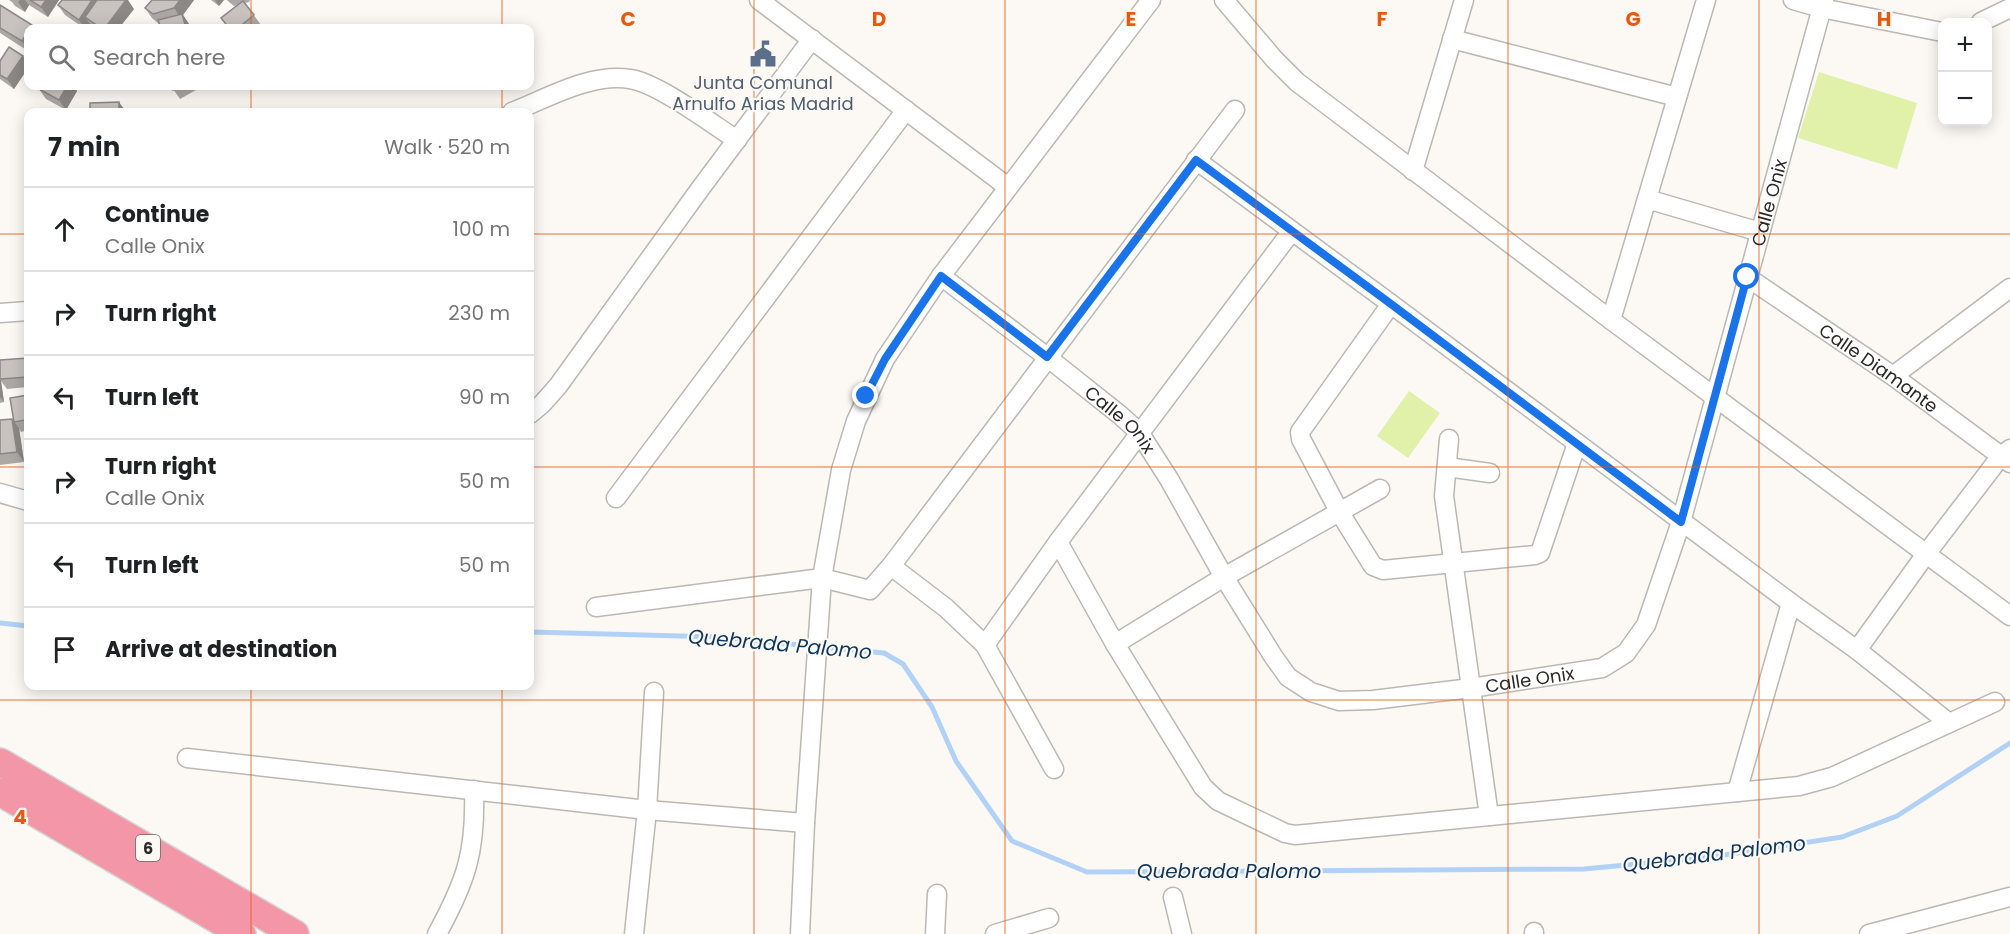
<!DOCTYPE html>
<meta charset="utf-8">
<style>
body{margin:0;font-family:Poppins,sans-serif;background:#f6f6f6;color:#202124}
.controls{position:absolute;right:18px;top:18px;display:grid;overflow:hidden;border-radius:12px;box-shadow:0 3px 15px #0003}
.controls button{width:54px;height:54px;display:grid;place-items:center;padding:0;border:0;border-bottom:2px solid #e0e0e0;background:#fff;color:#202124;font:30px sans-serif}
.stop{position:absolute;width:18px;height:18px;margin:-14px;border:4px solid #1a73e8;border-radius:50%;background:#fff}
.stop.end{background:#1a73e8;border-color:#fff;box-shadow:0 2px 6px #0008}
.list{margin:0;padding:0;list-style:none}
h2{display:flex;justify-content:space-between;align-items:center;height:78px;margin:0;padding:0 24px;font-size:26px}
h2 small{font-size:20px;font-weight:400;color:#757577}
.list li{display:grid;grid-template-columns:39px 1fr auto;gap:18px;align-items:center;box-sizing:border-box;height:84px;padding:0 24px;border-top:2px solid #e0e0e0}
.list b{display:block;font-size:22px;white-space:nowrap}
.list p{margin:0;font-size:20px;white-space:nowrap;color:#757577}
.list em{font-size:20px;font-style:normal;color:#757577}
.icon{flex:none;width:33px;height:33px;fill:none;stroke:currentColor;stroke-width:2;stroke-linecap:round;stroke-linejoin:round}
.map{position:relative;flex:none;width:2010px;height:934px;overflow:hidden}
.search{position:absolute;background:#fff;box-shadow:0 3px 15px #0003;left:24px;top:24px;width:510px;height:66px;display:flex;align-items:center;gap:15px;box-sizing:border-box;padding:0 21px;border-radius:12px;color:#757577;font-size:22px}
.panel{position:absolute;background:#fff;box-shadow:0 3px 15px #0003;left:24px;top:108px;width:510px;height:582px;border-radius:12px}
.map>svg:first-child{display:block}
.green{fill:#e2f1a9}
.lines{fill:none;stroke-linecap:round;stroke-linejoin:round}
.stream{stroke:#b1d2f6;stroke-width:5}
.minor-casing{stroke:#bbb8b3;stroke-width:21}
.highway-casing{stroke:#d4d4d4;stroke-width:30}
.minor{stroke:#fff;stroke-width:18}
.highway{stroke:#f396a7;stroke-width:27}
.wall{fill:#aca8a4}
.shaded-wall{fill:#8c8886}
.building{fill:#c8c3bf;stroke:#8c8886;stroke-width:1.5}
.route{stroke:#1a73e8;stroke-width:8}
.grid{fill:none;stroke:#e8590c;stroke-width:1.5;stroke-opacity:0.55}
.labels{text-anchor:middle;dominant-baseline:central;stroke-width:4.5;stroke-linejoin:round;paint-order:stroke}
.shield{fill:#fcf9f4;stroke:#696764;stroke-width:1.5}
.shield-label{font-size:16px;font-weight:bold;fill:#2a2927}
.service-label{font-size:18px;fill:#4e5e75;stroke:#fcf9f4}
.street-label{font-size:18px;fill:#2a2927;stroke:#fcf9f4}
.water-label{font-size:20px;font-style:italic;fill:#0f355b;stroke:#fcf9f4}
.grid-label{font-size:20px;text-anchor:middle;font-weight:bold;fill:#e8590c;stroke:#fcf9f4;stroke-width:4.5;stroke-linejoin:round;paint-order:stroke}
</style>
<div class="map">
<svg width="2010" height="934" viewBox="0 0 2010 934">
<rect width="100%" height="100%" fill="#fcf9f4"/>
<!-- green -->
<g class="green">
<polygon points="1819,72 1917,103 1897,169 1798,138"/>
<polygon points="1409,391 1440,413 1408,458 1377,436"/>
</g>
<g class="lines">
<!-- stream -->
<g class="stream">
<polyline points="0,623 28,626"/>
<polyline points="530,632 718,637 884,653 903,664 932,707 956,761 1012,841 1087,872 1584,869 1711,857 1842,837 1897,816 2010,743"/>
</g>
<!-- minor casing -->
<g class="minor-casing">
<g id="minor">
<polyline points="759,0 1008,187"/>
<polyline points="1224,0 1274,59 1297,82 1611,320 2010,616"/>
<polyline points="1793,0 1821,8 1942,32"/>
<polyline points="1981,22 2010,8"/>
<polyline points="1452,39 1677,97"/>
<path d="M512,112C548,98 590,73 630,79C658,83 712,124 737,140"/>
<polyline points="1196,160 1391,304 1791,603 1857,650 1949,723"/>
<polyline points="1413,171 1464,0"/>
<polyline points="1647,199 1760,232"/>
<path id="s1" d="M941,276L1047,357L1120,415L1139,432L1169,479L1224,577L1273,656L1288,677L1311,692L1339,701L1373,700L1471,688L1602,668L1626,653L1646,625L1681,522L1824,0"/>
<path id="s2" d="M1747,277L1893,376L2001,456L2010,449"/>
<polyline points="1391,304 1300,432 1301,439 1340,513 1373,566 1383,570 1535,555 1540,553 1577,443"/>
<polyline points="0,313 28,311"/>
<polyline points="1611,320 1706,0"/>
<polyline points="1893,376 2010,288"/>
<polyline points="530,414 542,404 558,386 700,189 812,39"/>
<polyline points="1449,439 1444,496 1489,816"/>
<polyline points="1447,467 1490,473"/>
<polyline points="0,493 28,501"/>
<polyline points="616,498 906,110"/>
<polyline points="1058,542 1115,644 1203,787 1218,801 1285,833 1295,835 1799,786 1832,777 1995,702"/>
<polyline points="891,566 946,608 985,645 1054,769"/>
<polyline points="596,607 822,578 870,590 891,566 1235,110"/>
<polyline points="1115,644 1224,577 1380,489"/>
<polyline points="985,645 1058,542 1291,232"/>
<polyline points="1857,650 1926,554 2001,456 2010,463"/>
<polyline points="187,758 647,810 805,823"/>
<polyline points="1737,792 1791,603"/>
<polyline points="1173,897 1182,934"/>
<polyline points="1534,932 1534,934"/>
<path d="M437,934C466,881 476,852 474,790"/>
<polyline points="634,934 647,810 654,692"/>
<polyline points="800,934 805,823 822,578 841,470 856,421 885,359 941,276 1151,0"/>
<polyline points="935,934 937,894"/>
<polyline points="995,934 1049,918"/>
<polyline points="1869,934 2010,897"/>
</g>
</g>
<!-- highway casing -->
<g class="highway-casing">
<g id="highway">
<polyline points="0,762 295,934"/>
<polyline points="0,792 242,934"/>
</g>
</g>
<!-- minor -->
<use href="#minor" class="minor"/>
<!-- highway -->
<use href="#highway" class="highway"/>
</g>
<!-- wall -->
<g class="wall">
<polygon points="9,0 59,0 48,17 29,5 25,12 15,6 12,2"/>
<polygon points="152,0 194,0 183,15 189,24 159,24 152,18 145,8"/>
<polygon points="211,0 224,0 219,6"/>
<polygon points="227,0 250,0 249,2 245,3 261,25 257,28 228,28 221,18 238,5 234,6 229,2"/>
<polygon points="0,5 32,25 35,28 28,28 28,51 0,33"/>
<polygon points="58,5 134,9 119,28 94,28 90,24 86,28 84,28 65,15"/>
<polygon points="23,56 28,64 28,68 14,89 0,79 0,61"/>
<polygon points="33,86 73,86 77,91 66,110 46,99 39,89"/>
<polygon points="171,86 203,86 180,99"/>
<polygon points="28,358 28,387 7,389 1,381 4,402 0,403 0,360"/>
<polygon points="28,395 28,430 21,432 14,422"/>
<polygon points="12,419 19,428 24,462 0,465 0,420"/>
</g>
<!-- shaded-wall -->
<g class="shaded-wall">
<polygon points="20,0 25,0 29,5 25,12 18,2"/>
<polygon points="46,0 59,0 48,17 41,7"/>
<polygon points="92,0 106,0 85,17 90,24 86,28 85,28 79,20"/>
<polygon points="126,0 128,0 134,9 119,28 105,28"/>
<polygon points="180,0 194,0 183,15 189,24 190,28 186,28 181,18 174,8"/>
<polygon points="215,0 224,0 219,6"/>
<polygon points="28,31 28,50 22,41"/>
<polygon points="23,56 28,64 28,68 14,89 7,79"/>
<polygon points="67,86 73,86 77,91 66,110 59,100"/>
<polygon points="119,102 126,112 119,112"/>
<polygon points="0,379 1,381 4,402 0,397"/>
<polygon points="12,419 19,428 24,462 17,452"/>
</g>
<!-- building -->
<g class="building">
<polygon points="30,0 46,0 41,7"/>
<polygon points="62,0 92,0 79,20 58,5"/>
<polygon points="97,0 126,0 105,28 101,28 85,17"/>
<polygon points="152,0 180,0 174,8 153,14 145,8"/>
<polygon points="243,1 254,15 238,28 229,28 221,18"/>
<polygon points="0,5 32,25 30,28 28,28 28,31 22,41 0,28"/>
<polygon points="182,14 186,28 161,28 158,20"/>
<polygon points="9,47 23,56 7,79 0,75 0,61"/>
<polygon points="28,71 28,80 25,78"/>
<polygon points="41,86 67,86 59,100 39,89"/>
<polygon points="171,86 180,86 173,90"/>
<polygon points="119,102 119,112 90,112 90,103"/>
<polygon points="28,358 28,377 0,379 0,360"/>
<polygon points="28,395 28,424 26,424 25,420 14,422 10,398"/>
<polygon points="12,419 17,452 0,454 0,420"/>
</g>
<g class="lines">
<!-- route -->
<polyline class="route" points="866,396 885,359 941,276 1047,357 1196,160 1391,304 1681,522 1747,277"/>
</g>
<!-- grid -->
<path class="grid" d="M251,0V28M502,0V28M754,0V934M1005,0V934M1256,0V934M1508,0V934M1759,0V934M251,86V112M502,86V112M0,234H28M530,234H2010M0,467H28M530,467H2010M251,686V934M502,686V934M0,700H2010"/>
<!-- icons -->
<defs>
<g id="civic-bare" transform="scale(2.07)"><path d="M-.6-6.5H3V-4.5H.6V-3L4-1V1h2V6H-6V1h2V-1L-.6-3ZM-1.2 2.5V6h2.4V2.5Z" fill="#5c6f8a" stroke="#fcf9f4" stroke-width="2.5" paint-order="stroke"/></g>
</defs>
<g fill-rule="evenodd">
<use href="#civic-bare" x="763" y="54"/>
</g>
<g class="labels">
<!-- shield labels -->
<rect class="shield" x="136" y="835" width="24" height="26" rx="4.5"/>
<g class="shield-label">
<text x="148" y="848">6</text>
</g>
<!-- service labels -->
<g class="service-label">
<text x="763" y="82">Junta Comunal<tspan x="763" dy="21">Arnulfo Arias Madrid</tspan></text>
</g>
<!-- street labels -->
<g class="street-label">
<text stroke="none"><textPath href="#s1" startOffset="1364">Calle Onix</textPath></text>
<text stroke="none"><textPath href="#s2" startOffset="160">Calle Diamante</textPath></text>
<text stroke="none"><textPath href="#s1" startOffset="230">Calle Onix</textPath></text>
<text stroke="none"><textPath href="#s1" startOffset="788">Calle Onix</textPath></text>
</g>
<!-- water labels -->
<g class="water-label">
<text transform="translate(780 644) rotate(5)">Quebrada Palomo</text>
<text transform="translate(1714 854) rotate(-7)">Quebrada Palomo</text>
<text x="1229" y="871">Quebrada Palomo</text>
</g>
</g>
<g class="grid-label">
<text x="628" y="26">C</text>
<text x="879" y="26">D</text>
<text x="1131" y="26">E</text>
<text x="1382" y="26">F</text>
<text x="1633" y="26">G</text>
<text x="1884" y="26">H</text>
<text x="20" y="824">4</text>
</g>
</svg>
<div class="controls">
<button>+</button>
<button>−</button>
</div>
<div class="stop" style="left:1747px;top:277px"></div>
<div class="stop end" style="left:866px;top:396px"></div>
<div class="search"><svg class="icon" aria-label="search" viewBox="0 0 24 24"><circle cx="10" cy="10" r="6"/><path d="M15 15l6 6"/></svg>Search here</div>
<section class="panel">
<h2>7 min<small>Walk · 520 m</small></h2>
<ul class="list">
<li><svg class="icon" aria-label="ahead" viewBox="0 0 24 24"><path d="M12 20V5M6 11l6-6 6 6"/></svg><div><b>Continue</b><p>Calle Onix</p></div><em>100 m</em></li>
<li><svg class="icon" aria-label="right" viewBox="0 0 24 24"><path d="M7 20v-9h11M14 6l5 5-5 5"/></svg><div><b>Turn right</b></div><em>230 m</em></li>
<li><svg class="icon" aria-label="left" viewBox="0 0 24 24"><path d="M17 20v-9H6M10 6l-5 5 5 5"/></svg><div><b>Turn left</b></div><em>90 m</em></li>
<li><svg class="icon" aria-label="right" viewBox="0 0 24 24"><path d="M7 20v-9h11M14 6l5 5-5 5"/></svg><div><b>Turn right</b><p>Calle Onix</p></div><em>50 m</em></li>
<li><svg class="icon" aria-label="left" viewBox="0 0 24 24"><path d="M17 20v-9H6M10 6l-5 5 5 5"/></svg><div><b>Turn left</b></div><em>50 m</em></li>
<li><svg class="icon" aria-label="arrive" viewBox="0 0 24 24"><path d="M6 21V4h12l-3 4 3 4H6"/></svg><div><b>Arrive at destination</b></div></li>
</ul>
</section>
</div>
